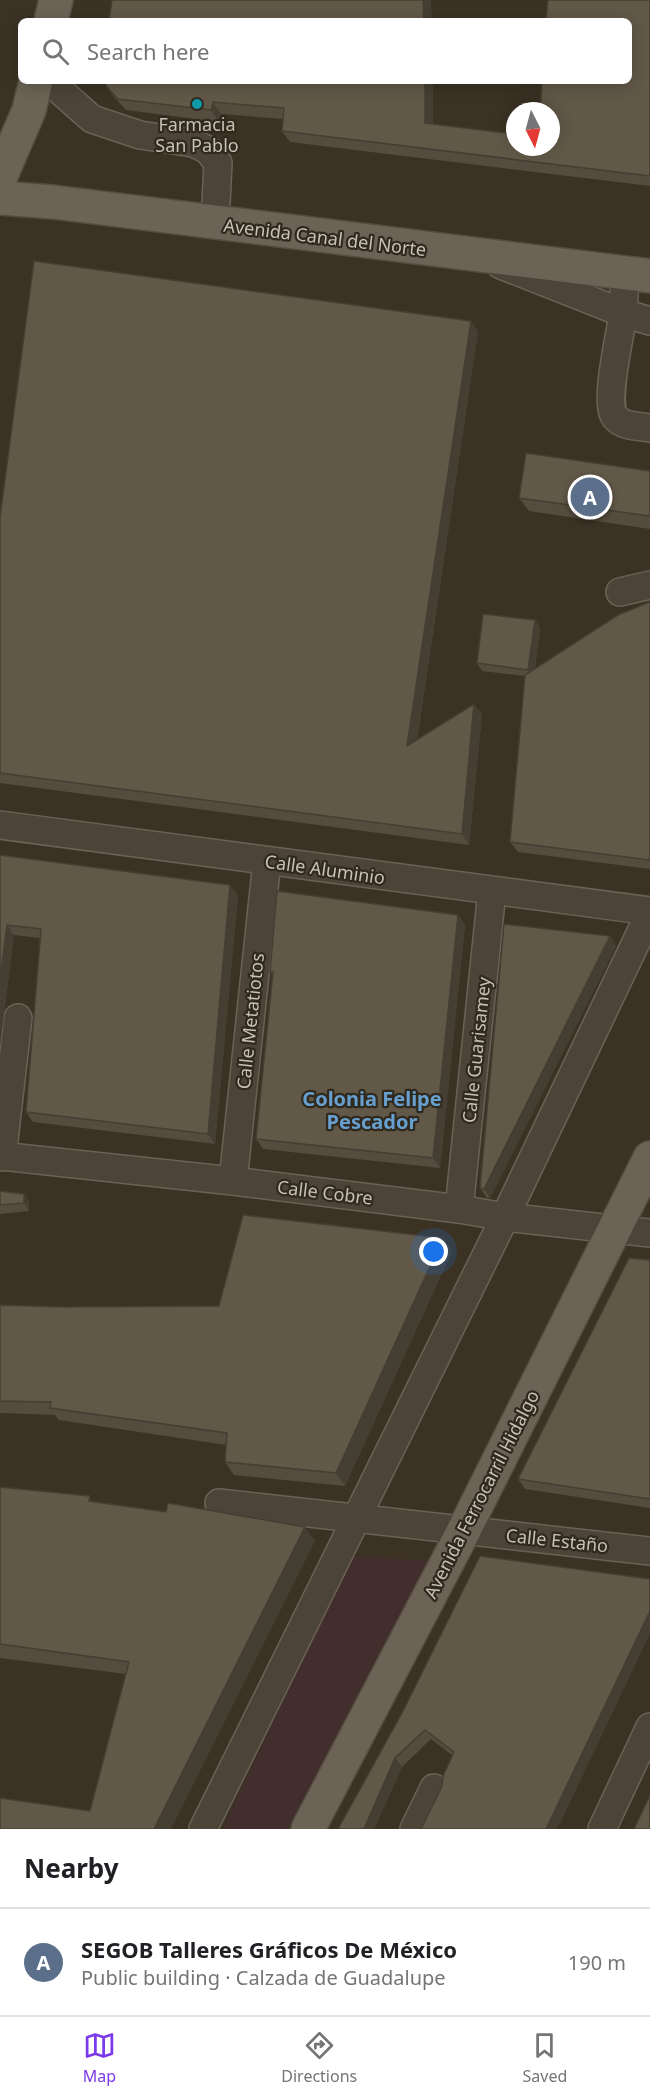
<!DOCTYPE html>
<meta charset="utf-8">
<style>
body{margin:0;font-family:"Noto Sans",sans-serif;background:#f2f2f2;color:#202124}
.compass{position:absolute;left:506px;top:102px;width:54px;height:54px;border-radius:50%;background:#fff;box-shadow:0 3px 15px #0003;rotate:174deg}
.you{position:absolute;left:434px;top:1252px;width:21px;height:21px;margin:-15px;border:4px solid #fff;border-radius:50%;background:#1a73e8;box-shadow:0 0 0 9px #1a73e833}
.badge{display:grid;place-items:center;width:39px;height:39px;border-radius:50%;background:#7c3aed;color:#fff;font-size:20px;font-weight:700}
.pin{position:absolute;translate:-50% -50%;border:3px solid #fff;box-shadow:0 2px 6px #0006}
.list{margin:0;padding:0;list-style:none}
h2{display:flex;justify-content:space-between;align-items:center;height:78px;margin:0;padding:0 24px;font-size:26px}
h2 small{font-size:20px;font-weight:400;color:#757577}
.list li{display:grid;grid-template-columns:39px 1fr auto;gap:18px;align-items:center;box-sizing:border-box;height:108px;padding:0 24px;border-top:2px solid #e0e0e0}
.list b{display:block;font-size:22px;white-space:nowrap}
.list p{margin:0;font-size:20px;white-space:nowrap;color:#757577}
.list em{font-size:20px;font-style:normal;color:#757577}
.icon{flex:none;width:33px;height:33px;fill:none;stroke:currentColor;stroke-width:2;stroke-linecap:round;stroke-linejoin:round}
.map{position:relative;flex:none;width:650px;height:1829px;overflow:hidden}
.search{position:absolute;background:#fff;box-shadow:0 3px 15px #0003;left:18px;right:18px;top:18px;height:66px;display:flex;align-items:center;gap:15px;box-sizing:border-box;padding:0 21px;border-radius:9px;color:#757577;font-size:22px}
.sheet{height:186px;background:#fff}
nav{display:flex;justify-content:space-around;align-items:center;box-sizing:border-box;height:84px;border-top:2px solid #e0e0e0;background:#fff;font-size:16px;color:#757577}
nav a{display:grid;justify-items:center;gap:3px}
nav .on{color:#7c3aed}
.map>svg:first-child{display:block}
.green{fill:#432e2e}
.lines{fill:none;stroke-linecap:round;stroke-linejoin:round}
.minor-casing{stroke:#6a6256;stroke-width:30}
.major-casing{stroke:#554d41;stroke-width:36}
.minor{stroke:#4c4438;stroke-width:27}
.major{stroke:#6c6356;stroke-width:33}
.wall{fill:#544c3e}
.shaded-wall{fill:#453e32}
.building{fill:#625848;stroke:#453e32;stroke-width:1.5}
.culture-dot{fill:#0f9aa8;stroke:#30291d;stroke-width:2}
.labels{text-anchor:middle;dominant-baseline:central;stroke-width:4.5;stroke-linejoin:round;paint-order:stroke}
.poi-label{font-size:18px;fill:#c7c0b4;stroke:#30291d}
.street-label{font-size:18px;fill:#c7c0b4;stroke:#30291d}
.neighbourhood-label{font-size:20px;font-weight:bold;fill:#679fcf;stroke:#30291d}
</style>
<div class="map">
<svg width="650" height="1829" viewBox="0 0 650 1829">
<rect width="100%" height="100%" fill="#3b3224"/>
<!-- green -->
<polygon class="green" points="351,1556 427,1561 287,1829 223,1829"/>
<g class="lines">
<!-- minor casing -->
<g class="minor-casing">
<g id="minor">
<polyline points="49,81 92,119 140,135 193,143 208,150 218,163 215,223"/>
<polyline points="501,265 623,313 650,321"/>
<path d="M625,273C624,287 624,301 623,315C620,335 604,404 615,417C623,427 639,426 650,428"/>
<polyline points="620,592 650,585"/>
<polyline points="0,825 650,911"/>
<polyline points="0,1156 233,1181 459,1209 505,1217 650,1233"/>
<polyline points="2,1157 18,1018"/>
<polyline points="233,1181 267,861"/>
<polyline points="459,1209 492,891"/>
<polyline points="219,1503 650,1551"/>
<polyline points="203,1829 505,1217 650,913"/>
<polyline points="414,1829 434,1788"/>
<polyline points="602,1829 650,1727"/>
</g>
</g>
<!-- major casing -->
<g class="major-casing">
<g id="major">
<polyline points="51,21 56,0"/>
<polyline points="0,178 29,110 36,81"/>
<polyline points="0,198 53,202 650,276"/>
<polyline points="308,1829 464,1530 650,1158"/>
</g>
</g>
<!-- minor -->
<use href="#minor" class="minor"/>
<!-- major -->
<use href="#major" class="major"/>
</g>
<!-- wall -->
<g class="wall">
<polygon points="650,0 650,186 290,142 282,131 283,119 221,114 219,122 126,110 114,97 106,86 433,81 433,124 551,147"/>
<polygon points="478,331 417,740 482,714 469,845 0,783 0,517"/>
<polygon points="650,471 650,529 529,511 519,498"/>
<polygon points="650,602 650,869 518,852 510,842 525,676 482,671 477,663 535,620 540,628 535,669"/>
<polygon points="0,855 238,895 215,1144 33,1122 26,1112 40,938 14,935 0,1045"/>
<polygon points="458,915 465,925 440,1168 263,1149 256,1139 273,976 270,972"/>
<polygon points="610,936 616,946 490,1198 487,1198 480,1188"/>
<polygon points="0,1191 24,1194 29,1202 29,1211 0,1214"/>
<polygon points="443,1238 452,1251 345,1486 234,1475 225,1462 226,1445 59,1420 55,1415 0,1413 0,1305 63,1307 219,1306"/>
<polygon points="650,1260 650,1508 525,1489 518,1479"/>
<polygon points="0,1487 93,1501 315,1541 90,1811 126,1674 0,1658"/>
<polygon points="650,1633 557,1829 420,1829 422,1827 442,1786 452,1755 431,1739 402,1767 374,1829 338,1829 402,1713"/>
</g>
<!-- shaded-wall -->
<g class="shaded-wall">
<polygon points="423,0 431,0 432,21 424,21"/>
<polygon points="425,81 433,81 433,135 425,123"/>
<polygon points="213,102 221,114 219,122 211,110"/>
<polygon points="471,321 478,331 414,757 407,746"/>
<polygon points="535,620 540,628 534,677 528,670"/>
<polygon points="474,704 482,714 469,845 462,834"/>
<polygon points="230,885 238,895 215,1144 208,1134"/>
<polygon points="458,915 465,925 440,1168 433,1158"/>
<polygon points="7,925 14,935 0,1045 0,980"/>
<polygon points="610,936 616,946 490,1198 484,1189"/>
<polygon points="24,1194 29,1202 29,1211 24,1203"/>
<polygon points="443,1238 452,1251 345,1486 336,1473"/>
<polygon points="305,1527 315,1541 171,1829 154,1829"/>
<polygon points="650,1611 650,1633 557,1829 546,1829"/>
<polygon points="395,1758 402,1767 374,1829 364,1829"/>
</g>
<!-- building -->
<g class="building">
<polygon points="112,0 423,0 424,21 109,21"/>
<polygon points="548,0 650,0 650,176 282,131 284,108 213,102 211,110 118,99 106,86 106,81 425,81 425,123 515,134 515,147 551,147 551,111 540,111 542,81 629,81 629,21 546,21"/>
<polygon points="34,261 471,321 407,746 474,704 462,834 0,773 0,517"/>
<polygon points="526,453 650,471 650,516 519,498"/>
<polygon points="650,602 650,857 649,860 510,842 525,675 618,615"/>
<polygon points="483,614 535,620 528,670 477,663"/>
<polygon points="0,855 230,885 208,1134 26,1112 41,929 7,925 0,980"/>
<polygon points="277,891 458,915 433,1158 256,1139 273,972 270,972"/>
<polygon points="504,924 610,936 484,1189 480,1188"/>
<polygon points="0,1191 24,1194 24,1203 0,1205"/>
<polygon points="243,1215 443,1238 336,1473 225,1462 227,1433 50,1408 51,1402 0,1401 0,1305 63,1307 219,1306"/>
<polygon points="629,1258 650,1260 650,1499 518,1479"/>
<polygon points="0,1487 90,1496 89,1501 166,1512 168,1503 305,1527 154,1829 0,1829 0,1798 90,1811 129,1662 0,1644"/>
<polygon points="480,1556 650,1579 650,1611 546,1829 420,1829 422,1827 442,1786 443,1776 454,1752 425,1730 395,1758 364,1829 338,1829 402,1713"/>
<polygon points="650,1795 650,1829 634,1829"/>
</g>
<!-- markers -->
<circle class="culture-dot" cx="197" cy="104" r="6"/>
<g class="labels">
<!-- poi labels -->
<g class="poi-label">
<text x="197" y="124">Farmacia<tspan x="197" dy="21">San Pablo</tspan></text>
</g>
<!-- street labels -->
<g class="street-label">
<text transform="translate(325 237) rotate(7)">Avenida Canal del Norte</text>
<text transform="translate(325 869) rotate(8)">Calle Aluminio</text>
<text transform="translate(250 1021) rotate(-84)">Calle Metatiotos</text>
<text transform="translate(476 1050) rotate(-84)">Calle Guarisamey</text>
<text transform="translate(325 1192) rotate(7)">Calle Cobre</text>
<text transform="translate(481 1494) rotate(-63)">Avenida Ferrocarril Hidalgo</text>
<text transform="translate(557 1540) rotate(6)">Calle Estaño</text>
</g>
<!-- neighbourhood labels -->
<g class="neighbourhood-label">
<text x="372" y="1098">Colonia Felipe<tspan x="372" dy="23">Pescador</tspan></text>
</g>
</g>
</svg>
<svg class="compass" viewBox="-18 -18 36 36"><path d="M0-13l5 13h-10z" fill="#e53935"/><path d="M0 13l5-13h-10z" fill="#757577"/></svg>
<div class="you"></div>
<div class="pin badge" style="left:590px;top:497px;background:#5c6f8a">A</div>
<div class="search"><svg class="icon" aria-label="search" viewBox="0 0 24 24"><circle cx="10" cy="10" r="6"/><path d="M15 15l6 6"/></svg>Search here</div>
</div>
<section class="sheet">
<h2>Nearby<small></small></h2>
<ul class="list">
<li><span class="badge" style="background:#5c6f8a">A</span><div><b>SEGOB Talleres Gráficos De México</b><p>Public building · Calzada de Guadalupe</p></div><em>190 m</em></li>
</ul>
</section>
<nav>
<a class="on"><svg class="icon" aria-label="map" viewBox="0 0 24 24"><path d="M3 6l6-2 6 2 6-2v14l-6 2-6-2-6 2zM9 4v14M15 6v14"/></svg>Map</a>
<a><svg class="icon" aria-label="directions" viewBox="0 0 24 24"><path d="M12 3l9 9-9 9-9-9zM9 14v-3h6M13 9l2 2-2 2"/></svg>Directions</a>
<a><svg class="icon" aria-label="saved" viewBox="0 0 24 24"><path d="M7 4h10v16l-5-4-5 4z"/></svg>Saved</a>
</nav>
